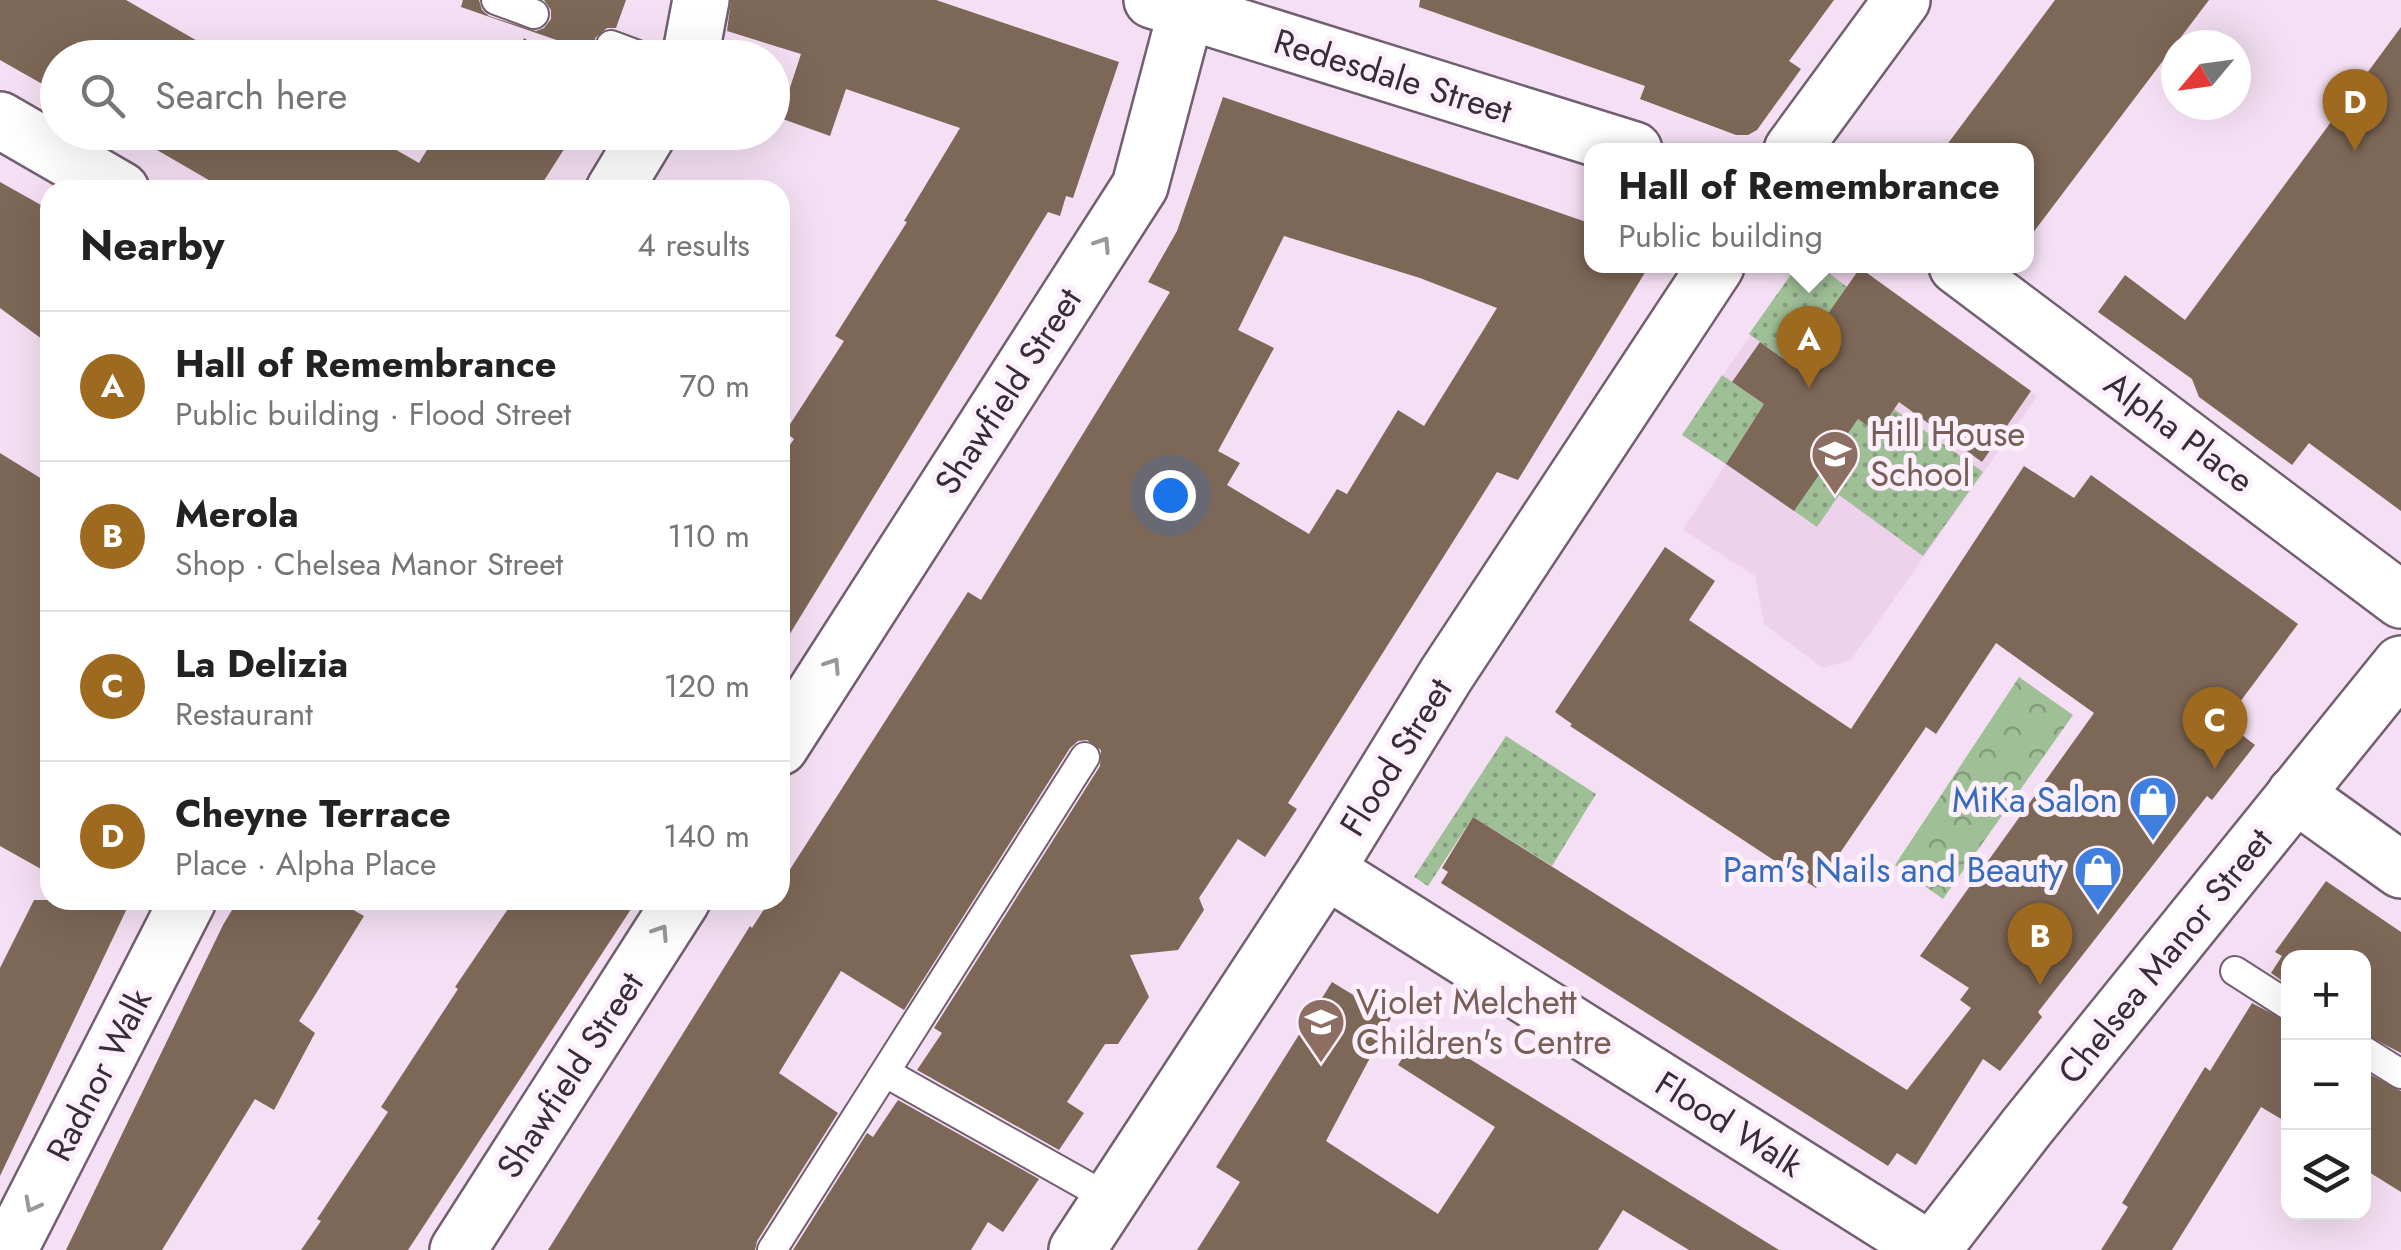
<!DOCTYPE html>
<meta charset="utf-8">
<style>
body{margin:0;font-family:Jost,sans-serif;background:#f6f6f6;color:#222}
.controls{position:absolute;right:30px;bottom:30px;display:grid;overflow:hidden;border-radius:20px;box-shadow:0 10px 40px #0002}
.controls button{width:90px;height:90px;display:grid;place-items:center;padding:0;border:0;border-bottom:2px solid #e0e0e0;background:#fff;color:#222;font:50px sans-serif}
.compass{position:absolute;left:2161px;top:30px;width:90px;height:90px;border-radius:50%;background:#fff;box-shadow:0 10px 40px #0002;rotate:241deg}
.you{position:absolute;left:1170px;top:495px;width:35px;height:35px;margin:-25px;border:8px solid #fff;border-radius:50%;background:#1a73e8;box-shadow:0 0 0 15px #1a73e833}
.badge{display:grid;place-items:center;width:65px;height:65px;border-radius:50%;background:#9d6a20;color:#fff;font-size:32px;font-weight:700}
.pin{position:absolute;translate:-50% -82px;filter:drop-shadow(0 2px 5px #0008)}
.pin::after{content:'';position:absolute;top:52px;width:35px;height:30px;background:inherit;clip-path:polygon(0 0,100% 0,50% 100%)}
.popup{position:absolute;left:1584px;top:143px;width:450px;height:130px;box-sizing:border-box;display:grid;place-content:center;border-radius:20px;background:#fff;filter:drop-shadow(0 2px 8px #0005);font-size:32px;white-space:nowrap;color:#767676}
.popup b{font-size:38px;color:#222}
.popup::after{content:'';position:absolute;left:50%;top:100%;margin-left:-20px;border:20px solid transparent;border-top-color:#fff}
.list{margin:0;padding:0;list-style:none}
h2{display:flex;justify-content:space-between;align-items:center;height:130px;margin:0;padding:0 40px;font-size:42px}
h2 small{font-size:32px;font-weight:400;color:#767676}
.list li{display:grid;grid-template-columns:65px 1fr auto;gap:30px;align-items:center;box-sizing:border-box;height:150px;padding:0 40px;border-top:2px solid #e0e0e0}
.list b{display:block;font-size:38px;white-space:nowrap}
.list p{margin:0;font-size:32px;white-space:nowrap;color:#767676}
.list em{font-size:32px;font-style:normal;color:#767676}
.icon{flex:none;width:55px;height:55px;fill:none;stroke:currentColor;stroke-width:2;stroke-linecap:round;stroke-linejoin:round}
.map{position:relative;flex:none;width:2401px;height:1250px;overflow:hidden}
.search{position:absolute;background:#fff;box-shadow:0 10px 40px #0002;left:40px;top:40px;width:750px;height:110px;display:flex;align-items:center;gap:25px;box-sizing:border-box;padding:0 35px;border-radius:55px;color:#767676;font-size:38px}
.panel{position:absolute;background:#fff;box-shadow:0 10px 40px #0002;left:40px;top:180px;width:750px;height:730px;border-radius:30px}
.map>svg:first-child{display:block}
.built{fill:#eed2ec}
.grass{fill:url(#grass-dots)}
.park{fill:url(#park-crowns)}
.building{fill:#7d6757;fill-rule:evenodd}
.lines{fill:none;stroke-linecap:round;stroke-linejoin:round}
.service-casing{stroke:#725f71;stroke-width:32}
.minor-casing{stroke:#725f71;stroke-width:60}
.service{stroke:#fff;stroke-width:28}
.minor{stroke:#fff;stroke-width:55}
.oneway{stroke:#9a969a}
.labels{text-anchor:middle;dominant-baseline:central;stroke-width:10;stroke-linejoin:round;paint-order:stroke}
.street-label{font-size:35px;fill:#362d35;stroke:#fdeffc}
.education-label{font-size:35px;fill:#785e54;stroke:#fdeffc;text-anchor:start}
.shop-label{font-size:35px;fill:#366cbe;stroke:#fdeffc;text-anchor:end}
</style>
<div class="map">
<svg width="2401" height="1250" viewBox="0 0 2401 1250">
<defs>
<pattern id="grass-dots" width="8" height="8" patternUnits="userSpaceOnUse" patternTransform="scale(2.5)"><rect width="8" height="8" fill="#9fbf97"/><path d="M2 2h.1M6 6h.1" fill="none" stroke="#829c7c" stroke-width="1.8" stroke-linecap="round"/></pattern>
<pattern id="park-crowns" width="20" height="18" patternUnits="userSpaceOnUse" patternTransform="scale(2.5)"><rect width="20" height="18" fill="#9fbf97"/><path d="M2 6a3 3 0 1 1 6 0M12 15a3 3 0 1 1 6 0" fill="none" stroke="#829c7c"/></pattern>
</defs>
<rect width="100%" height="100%" fill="#f5dff4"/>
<!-- built -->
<polygon class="built" points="1798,266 1857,266 2037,397 1851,660 1823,668 1764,624 1755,576 1683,530 1726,464 1682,435"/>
<!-- grass -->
<g class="grass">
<polygon points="1797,266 1835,266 1830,274 1847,287 1792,365 1749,334"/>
<polygon points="1722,375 1764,404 1726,464 1682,435"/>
<polygon points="1894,409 1983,472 1923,556 1839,495 1817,527 1794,511 1858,419 1878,432"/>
<polygon points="1506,736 1596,794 1552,866 1473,817 1428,886 1414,877"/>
</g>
<!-- park -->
<polygon class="park" points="2019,677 2073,715 1943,899 1895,865"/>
<!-- building -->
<g class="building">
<polygon points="0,0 126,0 227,58 58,58 58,93 0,60"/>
<polygon points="463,0 479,0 482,10 489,16 536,31 544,28 551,19 551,10 544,0 626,0 616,28 607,28 595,38 597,54 461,7"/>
<polygon points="731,0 936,0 1119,62 1073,198 1066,196 1060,216 1048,212 780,650 780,460 794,439 785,432 844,341 835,336 907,222 904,221 960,128 846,89 830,136 780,118 801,54 727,31"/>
<polygon points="1420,0 1834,0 1789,61 1801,69 1757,130 1748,135 1736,135 1640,99 1645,86 1419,7"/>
<polygon points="2055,0 2209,0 2026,242 2026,150 1943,150"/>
<polygon points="2401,27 2401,511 2309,443 2292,465 2199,397 2192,379 2098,312 2125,275 2185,320"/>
<polygon points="524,38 554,58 516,58"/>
<path d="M1223,97L1592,224V266H1649L1518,480L1497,472L1288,803L1297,809L1265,857L1238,839L1199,898L1204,910L1178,950L1130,955L1149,997L1118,1044H1105L1067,1102L1084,1113L1059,1150L917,1070L942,1033L934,1028L1100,766L1101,750L1087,740L1078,741L1070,748L904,1010L841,971L779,1073L838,1113L757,1241L755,1250H548L750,926L752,928L770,900H780V885L968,592L981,600L1170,292L1148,282L1177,231ZM1284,236L1420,278L1497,308L1424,426L1398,410L1347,494L1337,489L1309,534L1227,485L1240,463L1218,451L1274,348L1238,330Z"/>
<polygon points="126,132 365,132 419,163 438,132 575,132 538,190 226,190"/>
<polygon points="0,182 50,210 50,345 0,308"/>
<polygon points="1860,268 2031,391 1982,462 1899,402 1878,433 1858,419 1794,511 1726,464 1764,404 1732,382 1760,342 1792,365"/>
<polygon points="0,453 50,484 50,874 0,846"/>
<polygon points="2024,466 2074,498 2091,475 2298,624 2225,722 2255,745 2212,800 2207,796 2038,1012 2042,1017 2000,1071 1983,1059 1916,1165 1897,1153 1888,1166 1441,883 1448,872 1442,868 1473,817 1907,1090 1971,1008 1960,1000 1969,988 1920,956 2094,713 1996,643 1936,734 1926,727 1816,888 1570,726 1572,724 1555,712 1665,547 1715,581 1689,620 1851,729"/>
<polygon points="2326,881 2401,932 2401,1053 2364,1034 2364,958 2288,958 2288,985 2271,973 2282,956 2275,952"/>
<polygon points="34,900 131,900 0,1176 0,968"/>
<polygon points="238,900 336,900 364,916 299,1021 315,1033 274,1110 255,1099 162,1250 66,1250 223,925"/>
<polygon points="514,900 637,900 408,1250 301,1250 321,1221 317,1219 388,1112 381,1107 458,989 455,987"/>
<polygon points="1332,982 1391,1018 1326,1141 1438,1214 1495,1127 1398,1065 1421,1029 1779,1250 1689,1250 1623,1210 1598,1250 1197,1250 1240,1182 1216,1167"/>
<polygon points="2252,1003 2288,1022 2288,1123 2261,1107 2172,1250 2101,1250 2128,1207 2122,1203 2205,1067 2210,1071"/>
<polygon points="2364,1071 2401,1091 2401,1192 2364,1169"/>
<polygon points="898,1100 1039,1179 1003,1232 988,1222 971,1250 793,1250 867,1133 873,1137"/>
</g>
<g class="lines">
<!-- service casing -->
<g class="service-casing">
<g id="service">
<polyline points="496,0 534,14"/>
<polyline points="611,45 646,58"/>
<polyline points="2235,971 2288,1005"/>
<polyline points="2364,1051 2401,1074"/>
<polyline points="886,1073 1110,1199"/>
<polyline points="772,1250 1085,757"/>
</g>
</g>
<!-- minor casing -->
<g class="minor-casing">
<g id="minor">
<polyline points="1152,0 1634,150"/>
<polyline points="690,58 701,0"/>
<polyline points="0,120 121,190"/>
<polyline points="1792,150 1902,0"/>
<polyline points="614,190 649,132"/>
<polyline points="1957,266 2401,600"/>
<polyline points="780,747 1140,186 1186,12"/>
<polyline points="2295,794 2401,870"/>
<polyline points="1326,870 1930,1250"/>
<polyline points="9,1250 188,900"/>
<polyline points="458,1250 682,900"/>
<polyline points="1077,1250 1326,870 1446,675 1716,266"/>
<polyline points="1932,1250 2026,1128 2401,664"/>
</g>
</g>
<!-- service -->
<use href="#service" class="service"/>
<!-- minor -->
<use href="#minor" class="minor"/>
</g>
<!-- one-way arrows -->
<defs><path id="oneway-chevron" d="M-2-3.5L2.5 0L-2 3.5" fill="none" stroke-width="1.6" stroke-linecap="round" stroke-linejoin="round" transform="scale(2.5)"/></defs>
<g class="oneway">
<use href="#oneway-chevron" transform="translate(1103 244) rotate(-57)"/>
<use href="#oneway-chevron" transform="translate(833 665) rotate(-57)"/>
<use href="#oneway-chevron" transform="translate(661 932) rotate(-57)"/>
<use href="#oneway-chevron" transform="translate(32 1205) rotate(118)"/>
</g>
<!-- icons -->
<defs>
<g id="school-pin" transform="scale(2.5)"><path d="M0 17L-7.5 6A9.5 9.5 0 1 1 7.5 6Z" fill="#8d6e63" stroke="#fdeffc"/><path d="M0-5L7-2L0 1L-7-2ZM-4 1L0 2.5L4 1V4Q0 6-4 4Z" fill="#fff"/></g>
<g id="shop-pin" transform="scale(2.5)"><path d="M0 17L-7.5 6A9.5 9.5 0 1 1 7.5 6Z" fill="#3f7fe0" stroke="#fdeffc"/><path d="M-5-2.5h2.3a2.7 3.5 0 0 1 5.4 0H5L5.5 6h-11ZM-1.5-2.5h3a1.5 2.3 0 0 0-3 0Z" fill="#fff"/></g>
</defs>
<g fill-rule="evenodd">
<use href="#school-pin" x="1835" y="454"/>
<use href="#shop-pin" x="2153" y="800"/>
<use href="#shop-pin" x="2098" y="870"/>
<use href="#school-pin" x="1321" y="1022"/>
</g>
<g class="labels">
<!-- street labels -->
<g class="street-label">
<text transform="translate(1393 76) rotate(17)">Redesdale Street</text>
<text transform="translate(1008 391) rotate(-57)">Shawfield Street</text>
<text transform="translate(2179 432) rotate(37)">Alpha Place</text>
<text transform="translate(1396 757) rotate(-58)">Flood Street</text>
<text transform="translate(2165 956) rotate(-51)">Chelsea Manor Street</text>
<text transform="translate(99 1075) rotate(-63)">Radnor Walk</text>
<text transform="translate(570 1075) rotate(-57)">Shawfield Street</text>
<text transform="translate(1729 1124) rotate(32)">Flood Walk</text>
</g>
<!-- education labels -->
<g class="education-label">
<text x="1870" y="434">Hill House<tspan x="1870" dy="40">School</tspan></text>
<text x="1356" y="1002">Violet Melchett<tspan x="1356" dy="40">Children's Centre</tspan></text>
</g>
<!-- shop labels -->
<g class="shop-label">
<text x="2118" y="800">MiKa Salon</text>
<text x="2063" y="870">Pam's Nails and Beauty</text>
</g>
</g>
</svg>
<div class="controls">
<button>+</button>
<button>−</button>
<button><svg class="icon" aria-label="layers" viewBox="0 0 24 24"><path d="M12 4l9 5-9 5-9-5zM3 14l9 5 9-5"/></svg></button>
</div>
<svg class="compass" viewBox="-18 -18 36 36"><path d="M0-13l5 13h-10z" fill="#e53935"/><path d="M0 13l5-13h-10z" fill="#767676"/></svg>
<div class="you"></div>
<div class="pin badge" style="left:1809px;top:388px">A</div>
<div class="popup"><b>Hall of Remembrance</b>Public building</div>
<div class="pin badge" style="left:2040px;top:985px">B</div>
<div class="pin badge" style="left:2215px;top:769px">C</div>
<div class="pin badge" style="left:2355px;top:151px">D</div>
<div class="search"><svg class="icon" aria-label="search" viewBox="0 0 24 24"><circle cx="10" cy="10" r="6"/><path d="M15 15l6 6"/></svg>Search here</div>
<section class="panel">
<h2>Nearby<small>4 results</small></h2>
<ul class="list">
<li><span class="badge">A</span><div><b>Hall of Remembrance</b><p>Public building · Flood Street</p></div><em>70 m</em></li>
<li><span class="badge">B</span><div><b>Merola</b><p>Shop · Chelsea Manor Street</p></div><em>110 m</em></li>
<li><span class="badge">C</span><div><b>La Delizia</b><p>Restaurant</p></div><em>120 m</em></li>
<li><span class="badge">D</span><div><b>Cheyne Terrace</b><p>Place · Alpha Place</p></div><em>140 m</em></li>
</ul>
</section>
</div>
